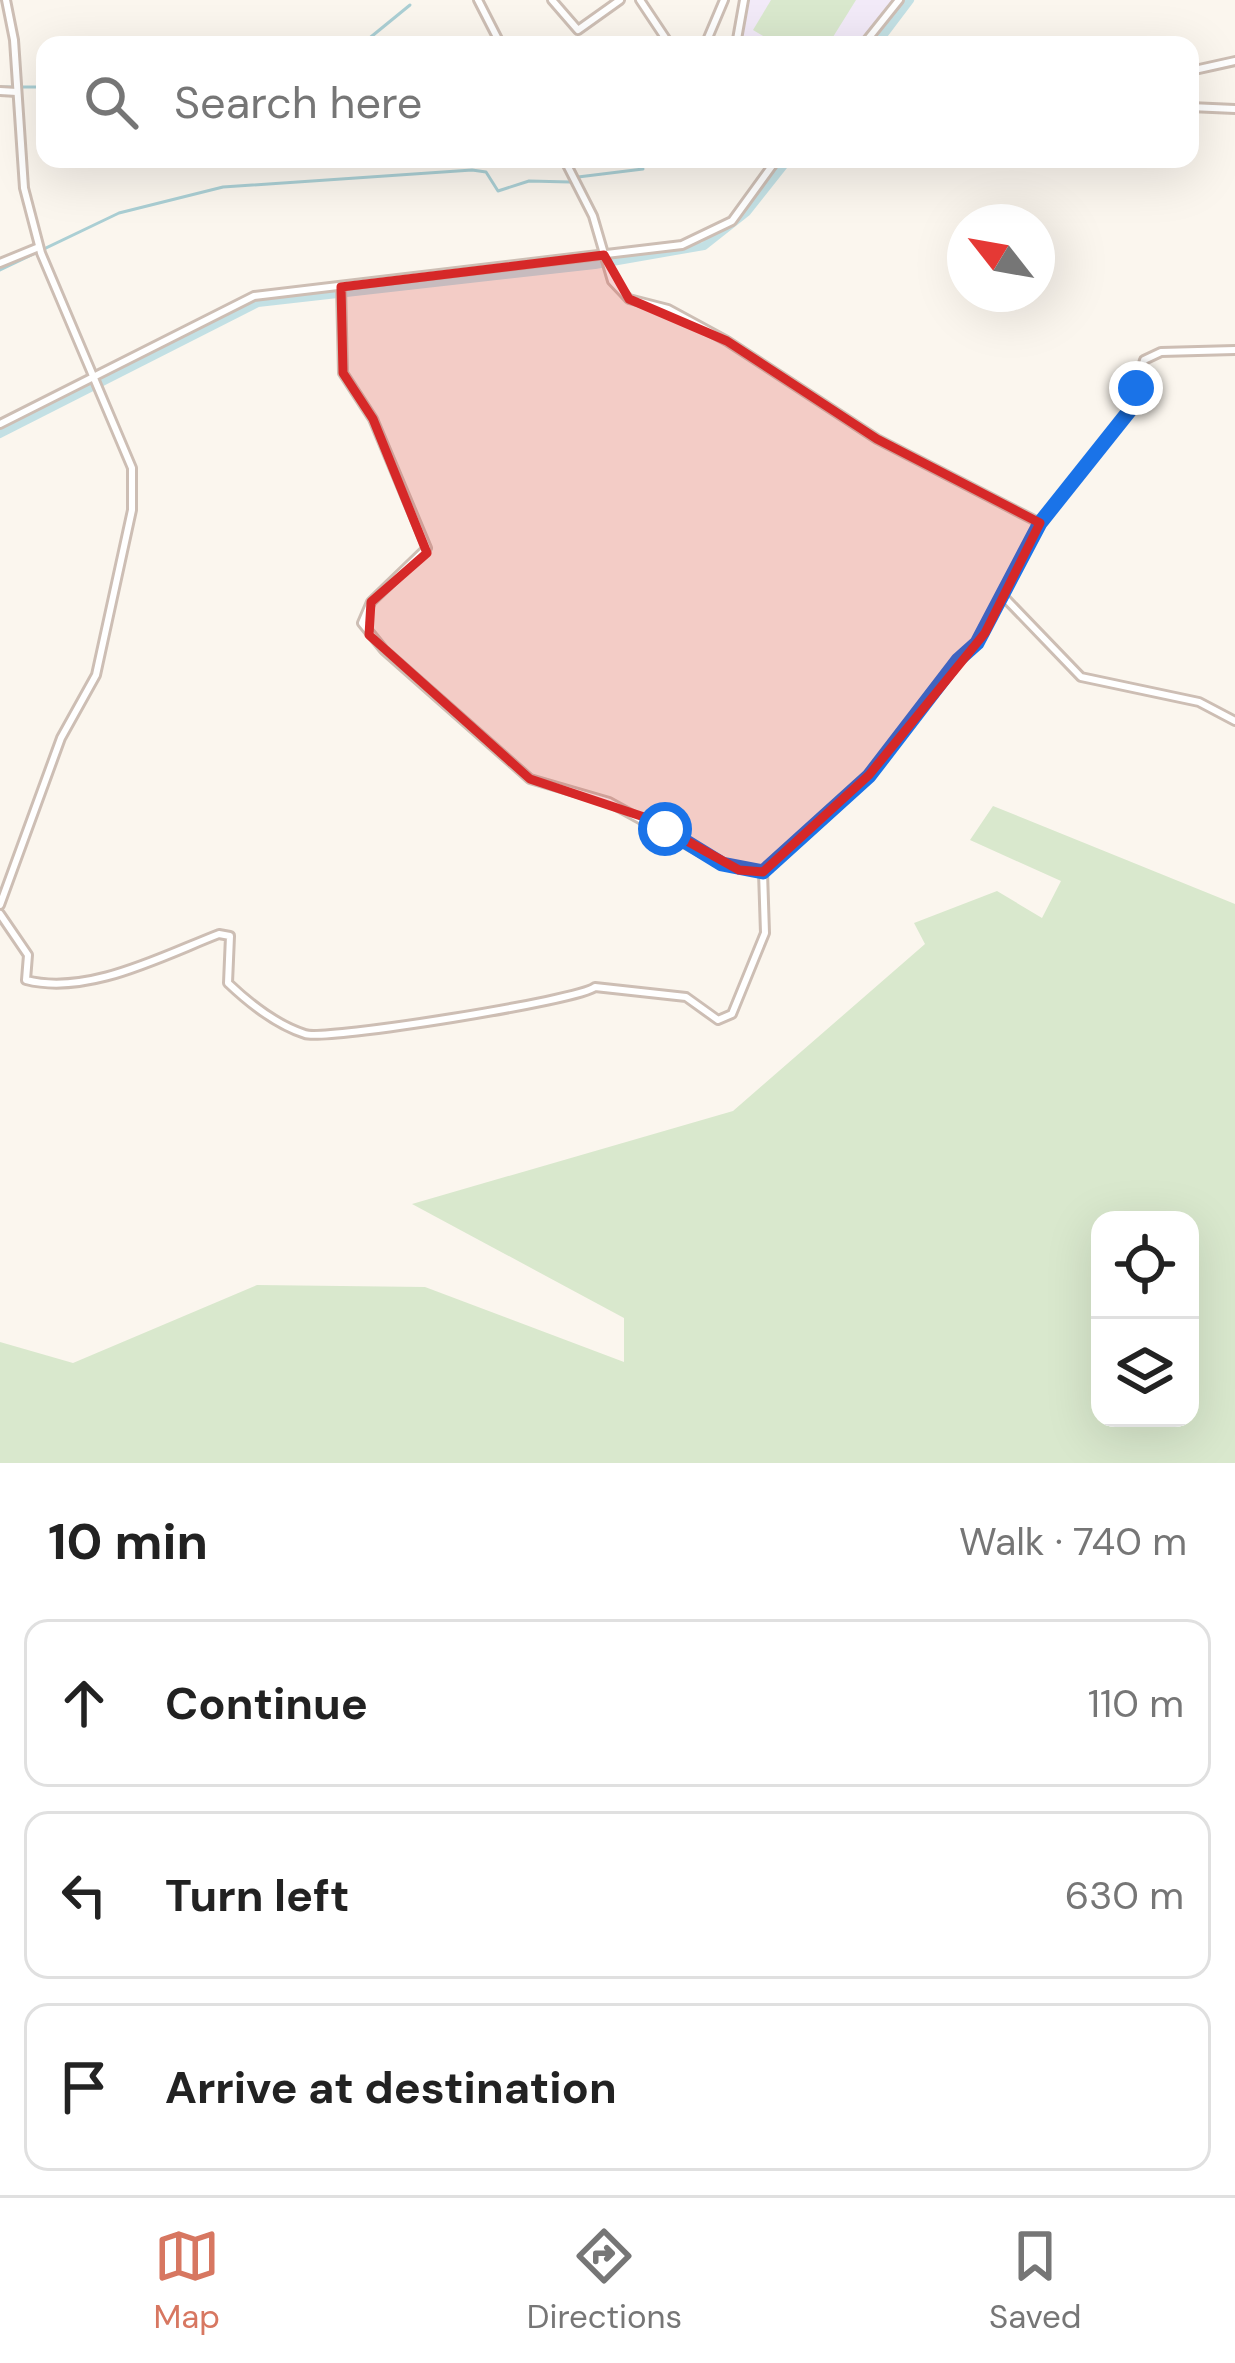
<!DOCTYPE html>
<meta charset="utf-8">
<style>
body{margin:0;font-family:"DM Sans",sans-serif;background:#f6f6f6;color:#222}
.controls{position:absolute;right:36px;bottom:36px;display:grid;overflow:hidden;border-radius:24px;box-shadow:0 12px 48px #0002}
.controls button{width:108px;height:108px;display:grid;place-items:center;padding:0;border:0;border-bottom:3px solid #e0e0e0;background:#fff;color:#222;font:60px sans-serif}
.compass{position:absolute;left:947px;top:204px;width:108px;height:108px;border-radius:50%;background:#fff;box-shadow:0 12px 48px #0002;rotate:301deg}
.stop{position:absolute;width:36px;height:36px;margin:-27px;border:9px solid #1a73e8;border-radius:50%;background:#fff}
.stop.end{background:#1a73e8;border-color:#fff;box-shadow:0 3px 12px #0008}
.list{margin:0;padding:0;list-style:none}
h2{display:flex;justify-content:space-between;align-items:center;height:156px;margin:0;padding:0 48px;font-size:51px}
h2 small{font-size:39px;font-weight:400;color:#767676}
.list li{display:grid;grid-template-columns:78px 1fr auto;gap:36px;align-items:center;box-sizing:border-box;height:168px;margin:0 24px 24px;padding:0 24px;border:3px solid #e0e0e0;border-radius:24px}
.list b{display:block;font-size:45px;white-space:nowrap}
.list em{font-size:39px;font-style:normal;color:#767676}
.icon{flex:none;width:66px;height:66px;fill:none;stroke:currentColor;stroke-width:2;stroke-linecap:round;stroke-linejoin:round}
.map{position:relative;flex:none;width:1235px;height:1463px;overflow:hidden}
.search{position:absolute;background:#fff;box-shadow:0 12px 48px #0002;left:36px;right:36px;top:36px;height:132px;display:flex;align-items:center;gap:30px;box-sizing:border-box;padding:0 42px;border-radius:24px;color:#767676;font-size:45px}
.sheet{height:732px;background:#fff}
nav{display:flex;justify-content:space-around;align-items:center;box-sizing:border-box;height:168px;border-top:3px solid #e0e0e0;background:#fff;font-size:33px;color:#767676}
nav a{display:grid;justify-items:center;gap:6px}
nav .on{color:#d77761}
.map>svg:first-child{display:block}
.education{fill:#f2eaf8}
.green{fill:#d9e8cd;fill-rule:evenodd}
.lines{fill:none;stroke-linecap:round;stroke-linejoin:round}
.stream{stroke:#abcfd4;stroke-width:3}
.canal{stroke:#c3e0e4;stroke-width:8}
.street-casing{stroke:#cdbeb4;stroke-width:12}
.street{stroke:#fff;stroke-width:6}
.route{stroke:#1a73e8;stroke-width:15}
.marked{fill:#d62828;fill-opacity:0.2;stroke:#d62828;stroke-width:9;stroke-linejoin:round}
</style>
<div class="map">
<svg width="1235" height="1463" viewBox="0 0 1235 1463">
<rect width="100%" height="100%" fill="#fbf6ee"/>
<!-- education -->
<polygon class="education" points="747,0 894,0 861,45 738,45"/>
<!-- green -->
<g class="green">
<polygon points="771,0 856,0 828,45 778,45 753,30"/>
<path d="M993,806L1235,904V1463H0V1342L73,1363L257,1285L425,1287L624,1362V1318L412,1204L733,1111L925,944L914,923L997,891L1042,918L1061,881L970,840ZM1100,1220H1190V1418H1100Z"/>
</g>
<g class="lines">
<!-- stream -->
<g class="stream">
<polyline points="361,45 410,5"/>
<polyline points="0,87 14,87"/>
<polyline points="21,87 45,87"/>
<polyline points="578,177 643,169"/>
<polyline points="0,270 119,213 223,187 472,170 486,172 498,191 529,181 570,182"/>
</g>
<!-- canal -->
<g class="canal">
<polyline points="876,45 910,0"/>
<polyline points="0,434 258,303 595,265 704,246 747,212 789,159"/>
</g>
<!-- street casing -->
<g class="street-casing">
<g id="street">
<polyline points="478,0 501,45"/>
<polyline points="552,0 578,30 620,0"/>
<polyline points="640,0 670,45"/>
<polyline points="705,45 724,0"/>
<polyline points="736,45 744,0"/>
<polyline points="863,45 899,0"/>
<polyline points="1190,71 1235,61"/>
<polyline points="0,91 17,92"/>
<polyline points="1190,107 1235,109"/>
<polyline points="564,159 593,216 612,281 629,299 668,309 727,341 877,439 1040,523"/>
<polyline points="0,263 39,247"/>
<polyline points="0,424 254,296 682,245 732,221 777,159"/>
<polyline points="1004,597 1081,677 1199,702 1235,721"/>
<polyline points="763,872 869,775 957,660 977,643 1040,523 1130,410 1144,360 1161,352 1235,350"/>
<polyline points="0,905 61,738 96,675 132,510 132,468 41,253 24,188 14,40 6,0"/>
<path d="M0,914L28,955L26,980C88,996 162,956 219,934L230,936L228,983C249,1003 277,1025 305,1034C325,1041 581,1000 595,987L686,997L718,1020L732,1014L765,933L763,872L722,864L609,802L530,779L384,650L362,623L371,602L427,548L373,419L343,373L341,287"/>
</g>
</g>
<!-- street -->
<use href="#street" class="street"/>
</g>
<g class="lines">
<!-- route -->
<polyline class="route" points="665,829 722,864 763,872 869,776 958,660 977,643 1040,523 1130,410 1136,388"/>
</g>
<!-- marked area -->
<path class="marked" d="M604,255L629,299L727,341L877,439L1040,523L985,633L869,775L763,872L739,870L644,817L530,779L369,635L371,602L427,553L373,419L343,373L341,287Z"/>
</svg>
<div class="controls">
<button><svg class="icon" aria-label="locate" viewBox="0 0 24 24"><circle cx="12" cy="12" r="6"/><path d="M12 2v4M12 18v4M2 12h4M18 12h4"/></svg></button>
<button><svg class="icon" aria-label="layers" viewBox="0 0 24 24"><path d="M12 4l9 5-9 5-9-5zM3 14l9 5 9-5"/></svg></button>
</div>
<svg class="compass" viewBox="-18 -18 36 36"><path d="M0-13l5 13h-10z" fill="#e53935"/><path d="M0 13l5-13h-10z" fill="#767676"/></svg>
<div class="stop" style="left:665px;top:829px"></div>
<div class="stop end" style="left:1136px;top:388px"></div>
<div class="search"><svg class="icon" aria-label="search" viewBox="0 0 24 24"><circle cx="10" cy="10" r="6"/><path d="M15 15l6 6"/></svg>Search here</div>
</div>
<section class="sheet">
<h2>10 min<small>Walk · 740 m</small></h2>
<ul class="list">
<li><svg class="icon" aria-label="ahead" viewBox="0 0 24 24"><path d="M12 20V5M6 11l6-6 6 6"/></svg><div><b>Continue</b></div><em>110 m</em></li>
<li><svg class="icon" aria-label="left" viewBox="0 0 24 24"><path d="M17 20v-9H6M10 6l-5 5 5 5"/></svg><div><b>Turn left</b></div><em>630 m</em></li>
<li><svg class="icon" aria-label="arrive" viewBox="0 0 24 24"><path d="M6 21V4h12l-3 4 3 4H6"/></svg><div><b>Arrive at destination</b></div></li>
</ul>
</section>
<nav>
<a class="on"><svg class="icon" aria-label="map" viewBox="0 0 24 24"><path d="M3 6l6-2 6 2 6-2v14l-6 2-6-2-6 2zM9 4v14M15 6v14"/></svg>Map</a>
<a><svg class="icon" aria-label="directions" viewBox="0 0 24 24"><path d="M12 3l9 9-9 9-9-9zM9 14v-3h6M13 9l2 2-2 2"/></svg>Directions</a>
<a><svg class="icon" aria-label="saved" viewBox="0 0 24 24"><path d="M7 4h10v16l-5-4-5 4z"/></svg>Saved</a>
</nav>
